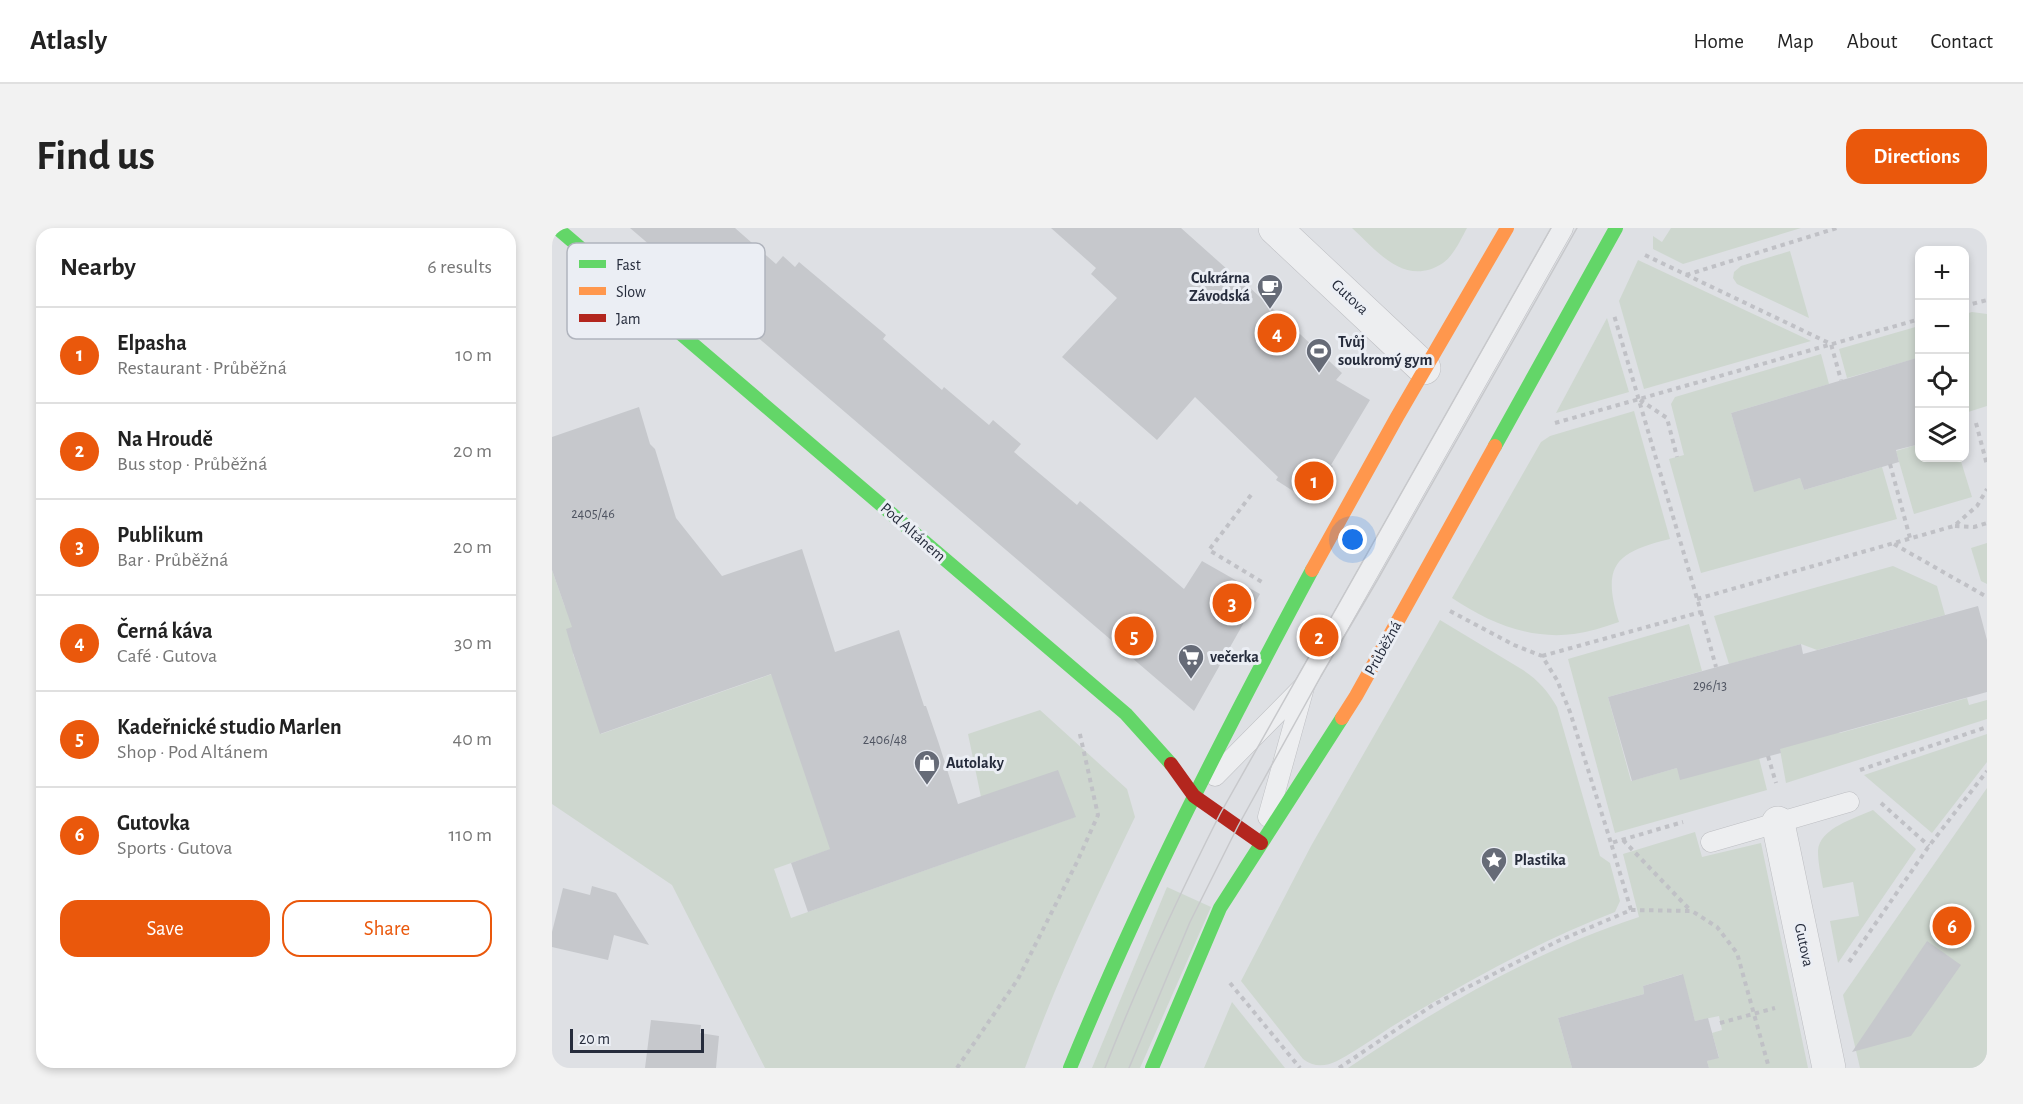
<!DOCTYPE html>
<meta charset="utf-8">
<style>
body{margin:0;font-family:"Alegreya Sans",sans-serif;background:#f2f2f2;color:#222}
.controls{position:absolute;right:18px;top:18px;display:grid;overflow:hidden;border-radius:12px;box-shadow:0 3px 9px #0003}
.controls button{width:54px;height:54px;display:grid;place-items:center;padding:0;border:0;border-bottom:2px solid #e0e0e0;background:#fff;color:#222;font:30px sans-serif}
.scale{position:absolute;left:18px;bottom:15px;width:134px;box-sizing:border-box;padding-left:6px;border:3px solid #262c3c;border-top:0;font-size:16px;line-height:21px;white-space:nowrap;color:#262c3c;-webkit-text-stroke:4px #ebeef4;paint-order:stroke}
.you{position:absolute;left:801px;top:312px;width:21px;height:21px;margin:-15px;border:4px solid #fff;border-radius:50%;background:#1a73e8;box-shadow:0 0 0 9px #1a73e833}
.badge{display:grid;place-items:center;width:39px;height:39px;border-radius:50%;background:#ea580c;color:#fff;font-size:20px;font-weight:700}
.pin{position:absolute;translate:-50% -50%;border:3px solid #fff;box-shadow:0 2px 6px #0006}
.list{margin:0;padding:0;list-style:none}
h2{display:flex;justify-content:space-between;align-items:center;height:78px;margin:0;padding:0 24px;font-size:26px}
h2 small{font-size:20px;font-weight:400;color:#767676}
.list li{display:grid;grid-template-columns:39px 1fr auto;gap:18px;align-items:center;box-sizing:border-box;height:96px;padding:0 24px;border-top:2px solid #e0e0e0}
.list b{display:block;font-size:22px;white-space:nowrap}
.list p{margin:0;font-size:20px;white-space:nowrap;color:#767676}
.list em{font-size:20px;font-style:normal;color:#767676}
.actions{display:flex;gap:12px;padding:18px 24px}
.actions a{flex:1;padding:14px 0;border:2px solid #ea580c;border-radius:18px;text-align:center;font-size:21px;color:#ea580c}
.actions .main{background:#ea580c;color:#fff}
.icon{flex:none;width:33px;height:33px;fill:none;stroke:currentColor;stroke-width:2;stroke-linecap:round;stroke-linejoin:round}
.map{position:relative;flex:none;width:1435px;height:840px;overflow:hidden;border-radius:18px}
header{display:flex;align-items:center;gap:36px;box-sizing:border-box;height:84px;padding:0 30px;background:#fff;border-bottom:2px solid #e0e0e0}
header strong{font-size:28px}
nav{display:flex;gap:33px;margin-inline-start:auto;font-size:21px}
.intro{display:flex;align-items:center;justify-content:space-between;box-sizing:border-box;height:144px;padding:0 36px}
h1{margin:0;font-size:42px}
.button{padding:15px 27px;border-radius:18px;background:#ea580c;color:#fff;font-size:21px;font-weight:700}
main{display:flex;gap:36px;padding:0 36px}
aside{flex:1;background:#fff;border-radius:18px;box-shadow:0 3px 9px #0003}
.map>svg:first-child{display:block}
.green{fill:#ced7cf}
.building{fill:#c6c8cc}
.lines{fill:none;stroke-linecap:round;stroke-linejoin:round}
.lane-casing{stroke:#bdbec2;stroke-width:21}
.street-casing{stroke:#bdbec2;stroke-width:34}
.path{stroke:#c0c1c6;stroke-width:4;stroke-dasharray:4.5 4.5;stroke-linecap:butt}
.lane{stroke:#edeef0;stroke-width:20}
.street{stroke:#edeef0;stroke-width:33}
.fast{stroke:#63d668;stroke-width:14}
.slow{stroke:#ff974d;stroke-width:14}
.jam{stroke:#b3261e;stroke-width:14}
.tram{stroke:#c7c8cb;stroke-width:1.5}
.labels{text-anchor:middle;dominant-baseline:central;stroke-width:6;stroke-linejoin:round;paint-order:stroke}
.number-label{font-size:14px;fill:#4f5461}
.poi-label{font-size:16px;font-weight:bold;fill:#262c3c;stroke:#ebeef4;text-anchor:start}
.street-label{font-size:16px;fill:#262c3c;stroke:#ebeef4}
.key{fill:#ebeef4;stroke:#b0b4bd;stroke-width:1.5}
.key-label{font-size:16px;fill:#262c3c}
</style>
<header>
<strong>Atlasly</strong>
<nav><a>Home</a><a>Map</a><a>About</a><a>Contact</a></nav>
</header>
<div class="intro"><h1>Find us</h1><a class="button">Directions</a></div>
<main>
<aside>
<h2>Nearby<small>6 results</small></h2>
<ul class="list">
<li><span class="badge">1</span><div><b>Elpasha</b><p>Restaurant · Průběžná</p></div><em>10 m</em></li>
<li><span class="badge">2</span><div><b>Na Hroudě</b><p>Bus stop · Průběžná</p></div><em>20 m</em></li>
<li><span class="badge">3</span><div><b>Publikum</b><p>Bar · Průběžná</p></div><em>20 m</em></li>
<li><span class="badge">4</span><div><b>Černá káva</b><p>Café · Gutova</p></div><em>30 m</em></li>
<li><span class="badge">5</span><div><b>Kadeřnické studio Marlen</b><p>Shop · Pod Altánem</p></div><em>40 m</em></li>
<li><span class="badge">6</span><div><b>Gutovka</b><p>Sports · Gutova</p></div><em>110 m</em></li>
</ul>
<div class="actions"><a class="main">Save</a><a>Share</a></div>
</aside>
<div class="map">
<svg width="1435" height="840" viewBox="0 0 1435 840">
<rect width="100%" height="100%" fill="#dee0e4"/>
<!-- green -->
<g class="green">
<path d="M800,0H915C909,11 902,27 891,35C853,60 825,23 800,0Z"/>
<polygon points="1119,0 1249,0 1131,36 1101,21 1101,8 1110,14"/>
<polygon points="1238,23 1257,90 1185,56 1181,50 1182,44 1189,38"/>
<polygon points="1086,32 1259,113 1092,161 1067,73"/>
<polygon points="1420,84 1435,86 1435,178 1413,185 1413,86"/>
<polygon points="1055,90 1077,164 1004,185"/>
<polygon points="1367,98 1367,133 1366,130 1295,150 1287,121"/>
<polygon points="1269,126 1277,156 1179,185 1202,263 1248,250 1252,262 1330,239 1345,291 1149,345 1117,231 1132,227 1119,176 1123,169"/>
<path d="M1082,183L1118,311C1064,324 1049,337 1067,394C1052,399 1037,404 1022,406C977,412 936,394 900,370L989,214L998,208Z"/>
<polygon points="1367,216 1368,230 1408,230 1420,269 1362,286 1344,223"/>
<polygon points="1435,315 1435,356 1429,353 1419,320"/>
<polygon points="1341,338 1385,358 1393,387 1265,422 1249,416 1177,436 1162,388"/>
<path d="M0,342L13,379L74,357L21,426L49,506L246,437L322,606L222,641L239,690L523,589L429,569L416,506L488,482L575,561L583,589C543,672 504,754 473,840H213L120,657L0,576Z"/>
<path d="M888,392L971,442C986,452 996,463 1005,479L1048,628L1058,635L1068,673L1063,684C992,711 925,748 859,787C834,801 810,820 785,833C773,839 761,839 751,831L689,753L759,618Z"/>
<polygon points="1137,396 1150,443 1056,469 1079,553 1125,540 1207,530 1215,562 1063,605 1016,431"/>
<polygon points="1415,470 1417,477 1435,472 1435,491 1234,555 1226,511 1271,499 1288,505"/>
<polygon points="1435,506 1435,534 1380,605 1312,547"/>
<polygon points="1435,560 1435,840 1308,840 1291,767"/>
<path d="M1321,582L1364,621L1286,735L1278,693L1307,688L1301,654L1271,660C1269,648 1266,635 1266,623C1267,600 1304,590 1321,582Z"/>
<path d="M1143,604L1150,629L1209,615L1256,840H1157L1155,833L1167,829L1160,805L1170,802L1167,788L1143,793L1130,746L1091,758L1092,766L1006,790L1020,840H796C887,779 983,723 1087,689L1071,626Z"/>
<polygon points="615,659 659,679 588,840 540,840"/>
<polygon points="680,774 733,840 652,840"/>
</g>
<!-- building -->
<g class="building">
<polygon points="78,0 183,0 224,36 231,28 243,39 247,34 334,107 331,111 390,162 392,159 437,197 441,192 469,216 462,224 525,277 528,273 632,361 650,333 708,366 642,483"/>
<polygon points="499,0 629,0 694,58 695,57 790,145 784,152 818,172 779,237 781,238 758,274 724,252 726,249 643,169 605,212 510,129 565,70 539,46 544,40"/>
<polygon points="1368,129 1368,216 1344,222 1347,234 1252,262 1248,250 1202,264 1179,185"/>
<polygon points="87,179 98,216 103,221 124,290 170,348 250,321 283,424 347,402 372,478 374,478 387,516 406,576 506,542 524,589 256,684 239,635 278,621 219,446 48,506 21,425 14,401 20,399 0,342 0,209"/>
<polygon points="1426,378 1435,412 1435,464 1228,521 1229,525 1128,552 1125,540 1080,553 1056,469 1249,416 1251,426"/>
<polygon points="40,658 64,665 97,717 62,707 56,732 0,719 0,704 11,660 38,667"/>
<polygon points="1375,713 1409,737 1359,808 1300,824"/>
<polygon points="1131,746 1143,793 1156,790 1167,830 1155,833 1157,840 1020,840 1006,790 1092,766 1091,758"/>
<polygon points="99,792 149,797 148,805 167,808 164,840 93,840"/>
</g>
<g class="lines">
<!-- lane casing -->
<g class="lane-casing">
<g id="lane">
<polyline points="663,548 752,458"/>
<polyline points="716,589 753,456 1011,0"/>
<polyline points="1159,614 1297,574"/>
</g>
</g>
<!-- street casing -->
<g class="street-casing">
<g id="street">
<polyline points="723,0 872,140"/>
<polyline points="1226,595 1277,840"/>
</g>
</g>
<!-- path -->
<g class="path">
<polyline points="1093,27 1279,116 1289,152"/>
<polyline points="1134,47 1285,0"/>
<polyline points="1412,78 1435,72"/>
<polyline points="1088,172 1115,190 1125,229"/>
<polyline points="1003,195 1368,91"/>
<polyline points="1424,195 1435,237"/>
<polyline points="1338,236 1358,310"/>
<polyline points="699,267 657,322 710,354"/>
<polyline points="1403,298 1422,299 1435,295"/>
<polyline points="1342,316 1435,369"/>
<polyline points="1145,371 1402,298 1425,278 1435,261"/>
<polyline points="898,383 962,417 990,428 1005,452 1018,484 1059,615"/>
<polyline points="1149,384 1164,439"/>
<polyline points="990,428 1149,384 1062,87"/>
<polyline points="1216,528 1224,555"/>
<polyline points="1308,542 1435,499"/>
<polyline points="1329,575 1377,618"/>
<polyline points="1071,612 1139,683"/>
<polyline points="1079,682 1140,683 1165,699 1185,725 1217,840"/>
<polyline points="1297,734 1377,618 1435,543"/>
<polyline points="678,755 748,840"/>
<polyline points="1168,795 1223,780"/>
<polyline points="405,840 466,751 525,634 546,587 527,502"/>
<polyline points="787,840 881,777 1006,713 1079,682 1059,615 1131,594"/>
</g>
<!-- lane -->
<use href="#lane" class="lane"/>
<!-- street -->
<use href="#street" class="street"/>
<!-- fast -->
<g class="fast">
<polyline points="5,0 574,486 619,536"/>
<polyline points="943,218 1064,0"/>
<path d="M518,840C588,669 673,504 760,342"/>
<polyline points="600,840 668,680 790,490"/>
</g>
<!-- slow -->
<g class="slow">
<polyline points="760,342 845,189 955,0"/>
<polyline points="790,490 804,468 943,218"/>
</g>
<!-- jam -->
<polyline class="jam" points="619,536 642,568 709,615"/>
<!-- tram -->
<g class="tram">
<path d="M553,840C587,753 626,669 668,586L999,0"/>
<polyline points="577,840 638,694 686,598 769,448 826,351 1025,0"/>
</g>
</g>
<!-- icons -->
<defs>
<g id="cafe-pin" transform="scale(1.35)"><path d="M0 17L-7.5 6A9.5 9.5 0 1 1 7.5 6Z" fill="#666b77" stroke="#ebeef4"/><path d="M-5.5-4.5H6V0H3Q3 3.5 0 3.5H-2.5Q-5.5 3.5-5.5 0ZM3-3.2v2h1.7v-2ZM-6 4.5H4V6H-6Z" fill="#fff"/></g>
<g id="stadium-pin" transform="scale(1.35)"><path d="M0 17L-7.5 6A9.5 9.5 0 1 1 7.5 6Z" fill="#666b77" stroke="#ebeef4"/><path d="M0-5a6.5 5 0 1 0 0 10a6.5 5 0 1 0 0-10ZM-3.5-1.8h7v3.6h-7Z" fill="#fff"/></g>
<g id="supermarket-pin" transform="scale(1.35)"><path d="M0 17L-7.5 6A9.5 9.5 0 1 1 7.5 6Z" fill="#666b77" stroke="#ebeef4"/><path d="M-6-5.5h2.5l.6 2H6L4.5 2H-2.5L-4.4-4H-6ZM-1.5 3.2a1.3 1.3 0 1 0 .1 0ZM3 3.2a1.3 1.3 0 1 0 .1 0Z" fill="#fff"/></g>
<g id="shop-pin" transform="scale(1.35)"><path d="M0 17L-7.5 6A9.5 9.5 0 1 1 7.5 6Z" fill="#666b77" stroke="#ebeef4"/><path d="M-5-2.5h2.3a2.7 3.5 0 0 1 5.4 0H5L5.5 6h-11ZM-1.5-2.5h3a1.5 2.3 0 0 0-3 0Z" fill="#fff"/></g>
<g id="sight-pin" transform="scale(1.35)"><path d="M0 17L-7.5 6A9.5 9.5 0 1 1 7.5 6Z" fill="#666b77" stroke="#ebeef4"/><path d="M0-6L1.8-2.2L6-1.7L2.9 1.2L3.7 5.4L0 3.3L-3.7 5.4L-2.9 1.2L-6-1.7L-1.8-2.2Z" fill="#fff"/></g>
</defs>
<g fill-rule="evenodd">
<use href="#cafe-pin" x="718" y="59"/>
<use href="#stadium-pin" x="767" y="123"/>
<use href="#supermarket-pin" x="639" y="429"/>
<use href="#shop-pin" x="375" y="535"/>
<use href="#sight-pin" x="942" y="632"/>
</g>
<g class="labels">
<!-- number labels -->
<g class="number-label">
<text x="41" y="286">2405/46</text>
<text x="1158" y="458">296/13</text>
<text x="333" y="512">2406/48</text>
</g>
<!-- poi labels -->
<g class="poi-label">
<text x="698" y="50" text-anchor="end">Cukrárna<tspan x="698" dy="18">Závodská</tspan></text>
<text x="786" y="114">Tvůj<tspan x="786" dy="18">soukromý gym</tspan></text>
<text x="658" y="429">večerka</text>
<text x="394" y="535">Autolaky</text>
<text x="962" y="632">Plastika</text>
</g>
<!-- street labels -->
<g class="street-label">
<text transform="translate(798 69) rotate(43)">Gutova</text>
<text transform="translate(361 304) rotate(41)">Pod Altánem</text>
<text transform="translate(831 420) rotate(-61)">Průběžná</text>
<text transform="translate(1252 717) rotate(78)">Gutova</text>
</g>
</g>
<!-- legend -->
<rect x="15" y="15" width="198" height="96" rx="9" class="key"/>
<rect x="27" y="32" width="27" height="8" fill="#63d668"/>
<rect x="27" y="59" width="27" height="8" fill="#ff974d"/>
<rect x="27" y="86" width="27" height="8" fill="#b3261e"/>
<g class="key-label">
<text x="64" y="42">Fast</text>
<text x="64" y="69">Slow</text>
<text x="64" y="96">Jam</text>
</g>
</svg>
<div class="controls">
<button>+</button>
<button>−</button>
<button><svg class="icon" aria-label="locate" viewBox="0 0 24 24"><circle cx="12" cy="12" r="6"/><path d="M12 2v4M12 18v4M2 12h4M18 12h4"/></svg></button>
<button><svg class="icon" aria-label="layers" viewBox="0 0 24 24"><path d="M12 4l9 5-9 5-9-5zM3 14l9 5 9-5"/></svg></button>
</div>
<div class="scale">20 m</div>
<div class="you"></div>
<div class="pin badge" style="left:762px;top:253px">1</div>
<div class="pin badge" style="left:767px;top:409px">2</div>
<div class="pin badge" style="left:680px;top:375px">3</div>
<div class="pin badge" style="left:725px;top:105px">4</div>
<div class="pin badge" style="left:582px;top:408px">5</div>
<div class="pin badge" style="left:1400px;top:698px">6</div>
</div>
</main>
